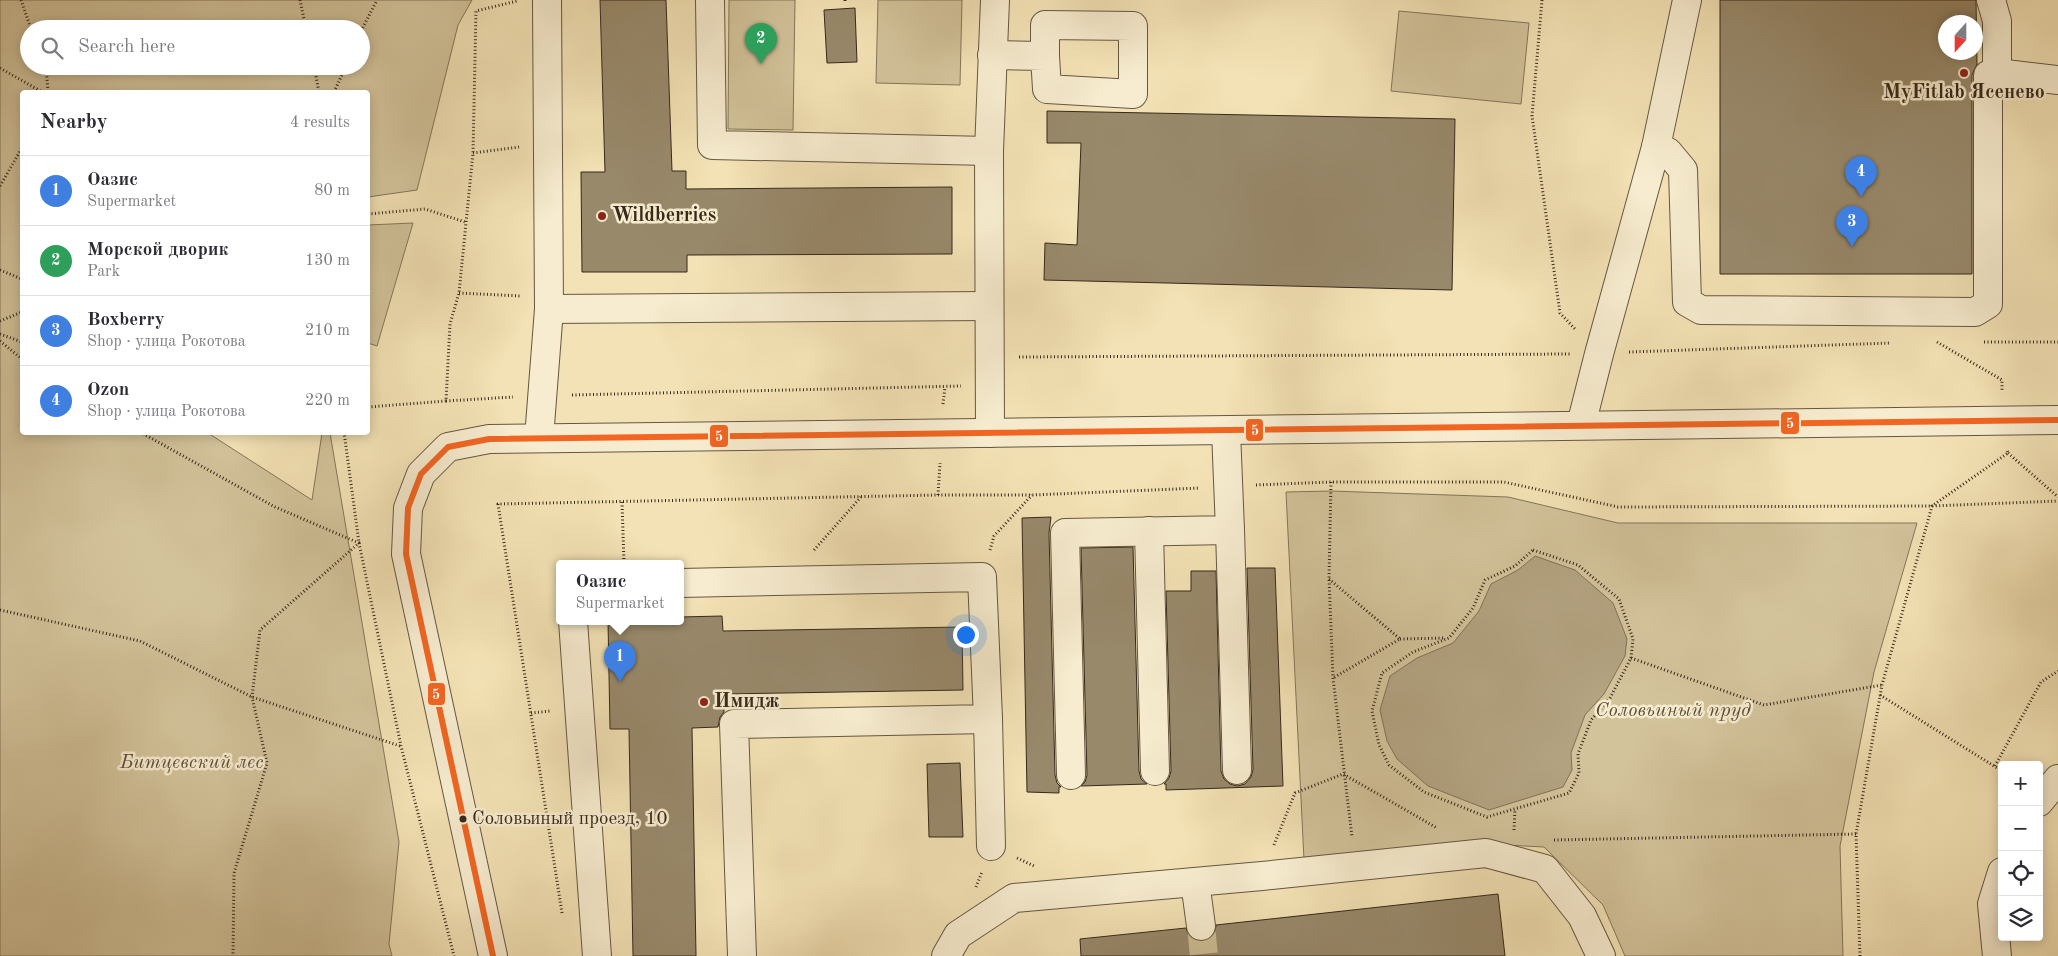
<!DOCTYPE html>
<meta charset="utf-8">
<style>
body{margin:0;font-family:"Old Standard TT",serif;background:#f2f2f3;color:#2b2b33}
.controls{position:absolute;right:15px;bottom:15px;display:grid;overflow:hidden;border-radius:5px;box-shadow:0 2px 12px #0003}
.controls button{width:45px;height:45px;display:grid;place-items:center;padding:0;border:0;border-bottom:1px solid #e1e1e2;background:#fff;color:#2b2b33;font:25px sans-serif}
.compass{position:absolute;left:1938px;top:15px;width:45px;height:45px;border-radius:50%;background:#fff;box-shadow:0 2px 12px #0003;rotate:201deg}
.you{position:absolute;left:965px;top:634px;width:18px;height:18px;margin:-12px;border:4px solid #fff;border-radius:50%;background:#1a73e8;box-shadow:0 0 0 8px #1a73e833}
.badge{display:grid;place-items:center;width:32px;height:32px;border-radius:50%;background:#db2777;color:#fff;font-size:16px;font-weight:700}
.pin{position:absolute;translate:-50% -41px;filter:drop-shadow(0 1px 2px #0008)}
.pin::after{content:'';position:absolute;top:26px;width:18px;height:15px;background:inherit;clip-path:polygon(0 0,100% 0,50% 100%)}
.popup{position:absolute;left:556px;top:560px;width:128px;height:65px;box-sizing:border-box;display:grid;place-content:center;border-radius:5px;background:#fff;filter:drop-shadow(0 1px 4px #0005);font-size:16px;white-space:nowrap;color:#7c7c81}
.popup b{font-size:19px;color:#2b2b33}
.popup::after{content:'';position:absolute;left:50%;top:100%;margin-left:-10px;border:10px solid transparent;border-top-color:#fff}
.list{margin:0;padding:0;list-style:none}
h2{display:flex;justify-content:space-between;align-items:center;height:65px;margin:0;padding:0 20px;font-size:21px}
h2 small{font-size:16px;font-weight:400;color:#7c7c81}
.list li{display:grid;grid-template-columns:32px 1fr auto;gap:15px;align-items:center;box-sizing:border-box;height:70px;padding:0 20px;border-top:1px solid #e1e1e2}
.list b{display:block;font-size:19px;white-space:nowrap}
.list p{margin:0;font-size:16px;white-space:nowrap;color:#7c7c81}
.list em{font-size:16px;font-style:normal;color:#7c7c81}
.icon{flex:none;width:28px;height:28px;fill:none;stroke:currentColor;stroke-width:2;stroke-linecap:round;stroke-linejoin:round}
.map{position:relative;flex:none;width:2058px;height:956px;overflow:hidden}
.search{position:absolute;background:#fff;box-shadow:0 2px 12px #0003;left:20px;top:20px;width:350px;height:55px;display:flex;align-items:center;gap:12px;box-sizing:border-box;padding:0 18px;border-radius:28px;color:#7c7c81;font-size:19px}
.panel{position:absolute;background:#fff;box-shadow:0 2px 12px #0003;left:20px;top:90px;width:350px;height:345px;border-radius:5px}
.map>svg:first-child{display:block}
.green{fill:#d3c39b;stroke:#84765b;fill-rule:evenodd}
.water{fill:#b3a381;stroke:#817258}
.building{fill:#98896b;stroke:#36291b;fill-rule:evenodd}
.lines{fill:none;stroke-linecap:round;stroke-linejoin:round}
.minor-tunnel{stroke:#cdbd96;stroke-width:28;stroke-dasharray:28 14;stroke-linecap:butt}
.minor-casing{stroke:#655742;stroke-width:30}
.path{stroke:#36291b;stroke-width:3;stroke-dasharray:1 2.5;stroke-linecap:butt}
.minor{stroke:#f7eccf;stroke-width:28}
.bus-1-casing{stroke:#f7eccf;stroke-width:10}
.bus-1{stroke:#f26522;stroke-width:6}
.poi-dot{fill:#8f2418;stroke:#f7eccf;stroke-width:2}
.bus-dot{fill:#36291b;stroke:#f7eccf;stroke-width:2}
.labels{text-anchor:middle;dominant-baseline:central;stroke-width:5;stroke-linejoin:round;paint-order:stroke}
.bus-label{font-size:19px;fill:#36291b;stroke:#f7eccf;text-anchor:start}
.poi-label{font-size:20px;font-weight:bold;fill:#36291b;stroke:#f7eccf;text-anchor:start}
.park-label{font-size:20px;font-style:italic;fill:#5d503b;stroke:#f7eccf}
.line-badge{stroke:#f7eccf;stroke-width:2}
.badge-label{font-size:14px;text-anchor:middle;font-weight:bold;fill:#fff}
</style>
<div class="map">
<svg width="2058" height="956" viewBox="0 0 2058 956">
<rect width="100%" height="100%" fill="#f3e2b5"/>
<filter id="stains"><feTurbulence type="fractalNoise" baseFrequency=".004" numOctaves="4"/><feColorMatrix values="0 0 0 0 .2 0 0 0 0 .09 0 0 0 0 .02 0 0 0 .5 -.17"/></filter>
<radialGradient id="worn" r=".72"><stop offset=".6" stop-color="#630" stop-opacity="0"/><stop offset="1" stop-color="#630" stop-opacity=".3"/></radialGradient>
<!-- green -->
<g class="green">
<path d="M0,0H472L458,25L417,190L368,197V92H22V432L208,433L312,500L322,433H330L399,842L389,944L392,956H0ZM29,29H361V66H29Z"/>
<polygon points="729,0 795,0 793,130 728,129"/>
<polygon points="878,0 962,0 960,85 876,83"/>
<polygon points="1399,11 1529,23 1521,104 1391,91"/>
<polygon points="413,223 377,346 368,343 368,225"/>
<polygon points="1331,491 1508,497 1618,523 1917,523 1874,672 1840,846 1843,956 1625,956 1603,905 1544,847 1485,844 1304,860 1286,492"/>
</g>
<!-- water -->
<polygon class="water" points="1535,556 1575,570 1613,603 1627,639 1625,656 1604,694 1585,715 1571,753 1572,770 1563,787 1489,810 1428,786 1397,759 1387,741 1380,710 1390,676 1417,658 1453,643 1479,611 1491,584 1518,570"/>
<!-- building -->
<g class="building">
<polygon points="600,0 666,0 672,171 686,171 686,189 952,187 952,254 687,255 687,272 582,272 581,172 605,172"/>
<path d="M1720,0H1976L1977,64L1972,75V274H1720ZM1946,22H1976V52H1946Z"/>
<polygon points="855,8 857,62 827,63 824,10"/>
<polygon points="1047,111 1455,119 1452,290 1044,280 1045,243 1077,245 1081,143 1047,143"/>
<polygon points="1051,517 1049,533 1055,775 1057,783 1061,787 1059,787 1059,793 1027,792 1022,518"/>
<polygon points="1133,547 1139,771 1141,779 1147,784 1081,786 1085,782 1087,775 1081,548"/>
<polygon points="1247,568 1275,568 1283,786 1166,790 1166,784 1164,784 1169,778 1171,771 1166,591 1191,591 1191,571 1216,571 1221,771 1224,779 1230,784 1237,786 1245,784 1251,777 1253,770"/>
<polygon points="722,616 723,631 962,627 963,690 724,694 724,712 720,717 718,727 692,728 696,956 633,956 629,729 610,729 608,621 680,621 680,617"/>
<polygon points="960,763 963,837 929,837 927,764"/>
<polygon points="1498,894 1505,956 1081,956 1080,939 1186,928 1189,936 1195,940 1203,941 1211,938 1215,932 1216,925"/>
</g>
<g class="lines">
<!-- minor-tunnel -->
<polyline class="minor-tunnel" points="1201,926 1204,956"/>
<!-- minor casing -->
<g class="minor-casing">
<g id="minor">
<polyline points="710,0 712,145 989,151"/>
<polyline points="1991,0 1997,21 1997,73"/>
<polyline points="992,55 1045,56 1047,89 1133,94 1133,26 1045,25 1045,56"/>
<polyline points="1656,147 1668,152 1683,170 1687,302 1701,310 1975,312 1988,304 1988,75 1997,73 2058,80"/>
<polyline points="549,309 989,306"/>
<polyline points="1581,425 1599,354 1656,147 1687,0"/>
<polyline points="990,433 989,151 995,0"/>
<polyline points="539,438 549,309 547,0"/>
<polyline points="1230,530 1237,770"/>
<polyline points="1149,531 1155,771"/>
<polyline points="680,583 982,577 988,719 734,724 742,956"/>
<polyline points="573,621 597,956"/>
<polyline points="988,719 991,846"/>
<polyline points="1071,775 1065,533 1230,530 1226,431"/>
<polyline points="2039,802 2058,779"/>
<polyline points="1195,882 1201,926"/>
<polyline points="493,956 406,554 408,508 421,474 448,447 489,439 2058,420"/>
<polyline points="946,956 958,935 1014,898 1262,876 1486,853 1545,869 1582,916 1601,956"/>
<polyline points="1997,956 1992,904 2002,872"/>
</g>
</g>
<!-- path -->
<g class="path">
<polyline points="21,0 31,29"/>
<polyline points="300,0 306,29"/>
<polyline points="845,0 845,1"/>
<polyline points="1542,0 1532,116 1560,313 1576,330"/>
<polyline points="361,31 377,0"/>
<polyline points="46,66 48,92"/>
<polyline points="314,66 319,92"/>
<polyline points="0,68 42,92"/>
<polyline points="334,92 346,66"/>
<polyline points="473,153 519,147"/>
<polyline points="0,186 22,148"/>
<polyline points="368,214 425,209 465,222"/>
<polyline points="0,270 22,279"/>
<polyline points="459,293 521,296"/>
<polyline points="0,321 22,312"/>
<polyline points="0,334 22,342"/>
<polyline points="0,341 22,359"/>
<polyline points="1937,342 2002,380 2002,391"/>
<polyline points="1984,342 2058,342"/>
<polyline points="1629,352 1890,343"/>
<polyline points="1019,357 1570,354"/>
<polyline points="572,395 961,386"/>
<polyline points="446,401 513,397"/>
<polyline points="943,404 945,387"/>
<polyline points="368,407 446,401 450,324 459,293 473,153 476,11 517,1"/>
<polyline points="140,432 275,507 359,543 260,630 252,697 267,763 234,873 233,956"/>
<polyline points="344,432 359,543 401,746 454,956"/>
<polyline points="2008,453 2058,497"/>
<polyline points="1331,482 1329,578 1333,678 1352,837"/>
<polyline points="1256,485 1331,482 1504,482 1618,507 1932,506 2058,501"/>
<polyline points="938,495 940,463"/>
<polyline points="622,502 624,563"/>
<polyline points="814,550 861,497"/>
<polyline points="990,550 994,536 1032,495"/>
<polygon points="1533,550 1578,565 1619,599 1633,639 1631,658 1610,698 1591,720 1578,754 1579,773 1569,793 1487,817 1424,792 1389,765 1379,745 1372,711 1382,673 1413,652 1449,638 1473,608 1485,580 1515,566"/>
<polyline points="1329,579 1400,639 1333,678"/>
<polyline points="0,610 140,641 252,697 400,746"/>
<polyline points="1400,639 1445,638"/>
<polyline points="1631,658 1764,705 1882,685"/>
<polyline points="1880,695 2002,771"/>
<polyline points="531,713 550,711"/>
<polyline points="1995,766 2041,682 2058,671"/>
<polyline points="1514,830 1515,809"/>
<polyline points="1554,840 1856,834"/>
<polyline points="1274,845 1295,793 1343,774 1437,828"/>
<polyline points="1017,858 1034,866"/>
<polyline points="976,887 982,872"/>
<polyline points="562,913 498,504 938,495 1032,495 1200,488"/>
<polyline points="1860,956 1856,834 1882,685 1932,506 2008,453 2007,450"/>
</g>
<!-- minor -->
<use href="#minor" class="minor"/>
<!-- bus-1 casing -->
<g class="bus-1-casing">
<polyline id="bus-1" points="493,956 406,554 408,508 421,474 448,447 489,439 2058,420"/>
</g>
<!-- bus-1 -->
<use href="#bus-1" class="bus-1"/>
</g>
<!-- markers -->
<g class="poi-dot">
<circle cx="1964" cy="73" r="5"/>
<circle cx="602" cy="216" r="5"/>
<circle cx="704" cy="702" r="5"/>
</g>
<circle class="bus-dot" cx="463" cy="819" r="4.5"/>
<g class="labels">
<!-- bus labels -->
<g class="bus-label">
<text x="472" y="819">Соловьиный проезд, 10</text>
</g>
<!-- poi labels -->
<g class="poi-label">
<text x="1964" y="93" text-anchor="middle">MyFitlab Ясенево</text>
<text x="612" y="216">Wildberries</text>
<text x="714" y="702">Имидж</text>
</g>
<!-- park labels -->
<g class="park-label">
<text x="1673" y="711">Соловьиный пруд</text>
<text x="192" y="763">Битцевский лес</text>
</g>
</g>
<g class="line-badge">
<rect x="1780" y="411" width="20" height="24" rx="5" fill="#f26522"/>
<rect x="1245" y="418" width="19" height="24" rx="5" fill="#f26522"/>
<rect x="709" y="424" width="20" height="24" rx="5" fill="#f26522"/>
<rect x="427" y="682" width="19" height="24" rx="5" fill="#f26522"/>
</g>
<g class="badge-label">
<text x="1790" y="428">5</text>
<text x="1255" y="435">5</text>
<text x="719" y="441">5</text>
<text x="436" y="699">5</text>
</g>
<rect width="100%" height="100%" filter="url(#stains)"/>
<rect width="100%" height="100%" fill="url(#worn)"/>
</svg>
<div class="controls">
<button>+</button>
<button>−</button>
<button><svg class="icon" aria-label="locate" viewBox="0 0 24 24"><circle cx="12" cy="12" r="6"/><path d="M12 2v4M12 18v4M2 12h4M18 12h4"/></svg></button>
<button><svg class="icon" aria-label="layers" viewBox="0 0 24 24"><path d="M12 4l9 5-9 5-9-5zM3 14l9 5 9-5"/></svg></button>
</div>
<svg class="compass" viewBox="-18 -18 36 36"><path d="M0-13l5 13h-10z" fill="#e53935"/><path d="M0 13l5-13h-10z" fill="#7c7c81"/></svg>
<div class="you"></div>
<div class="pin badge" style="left:620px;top:682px;background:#3f7fe0">1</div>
<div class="popup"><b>Оазис</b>Supermarket</div>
<div class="pin badge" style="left:761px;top:64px;background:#2e9e5b">2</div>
<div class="pin badge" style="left:1852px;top:247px;background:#3f7fe0">3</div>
<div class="pin badge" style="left:1861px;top:197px;background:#3f7fe0">4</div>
<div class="search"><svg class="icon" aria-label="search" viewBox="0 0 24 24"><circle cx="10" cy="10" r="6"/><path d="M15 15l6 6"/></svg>Search here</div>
<section class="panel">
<h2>Nearby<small>4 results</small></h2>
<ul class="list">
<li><span class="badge" style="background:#3f7fe0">1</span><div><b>Оазис</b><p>Supermarket</p></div><em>80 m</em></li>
<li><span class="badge" style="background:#2e9e5b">2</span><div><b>Морской дворик</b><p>Park</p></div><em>130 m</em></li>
<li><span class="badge" style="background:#3f7fe0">3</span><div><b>Boxberry</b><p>Shop · улица Рокотова</p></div><em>210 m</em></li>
<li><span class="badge" style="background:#3f7fe0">4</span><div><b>Ozon</b><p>Shop · улица Рокотова</p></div><em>220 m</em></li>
</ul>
</section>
</div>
